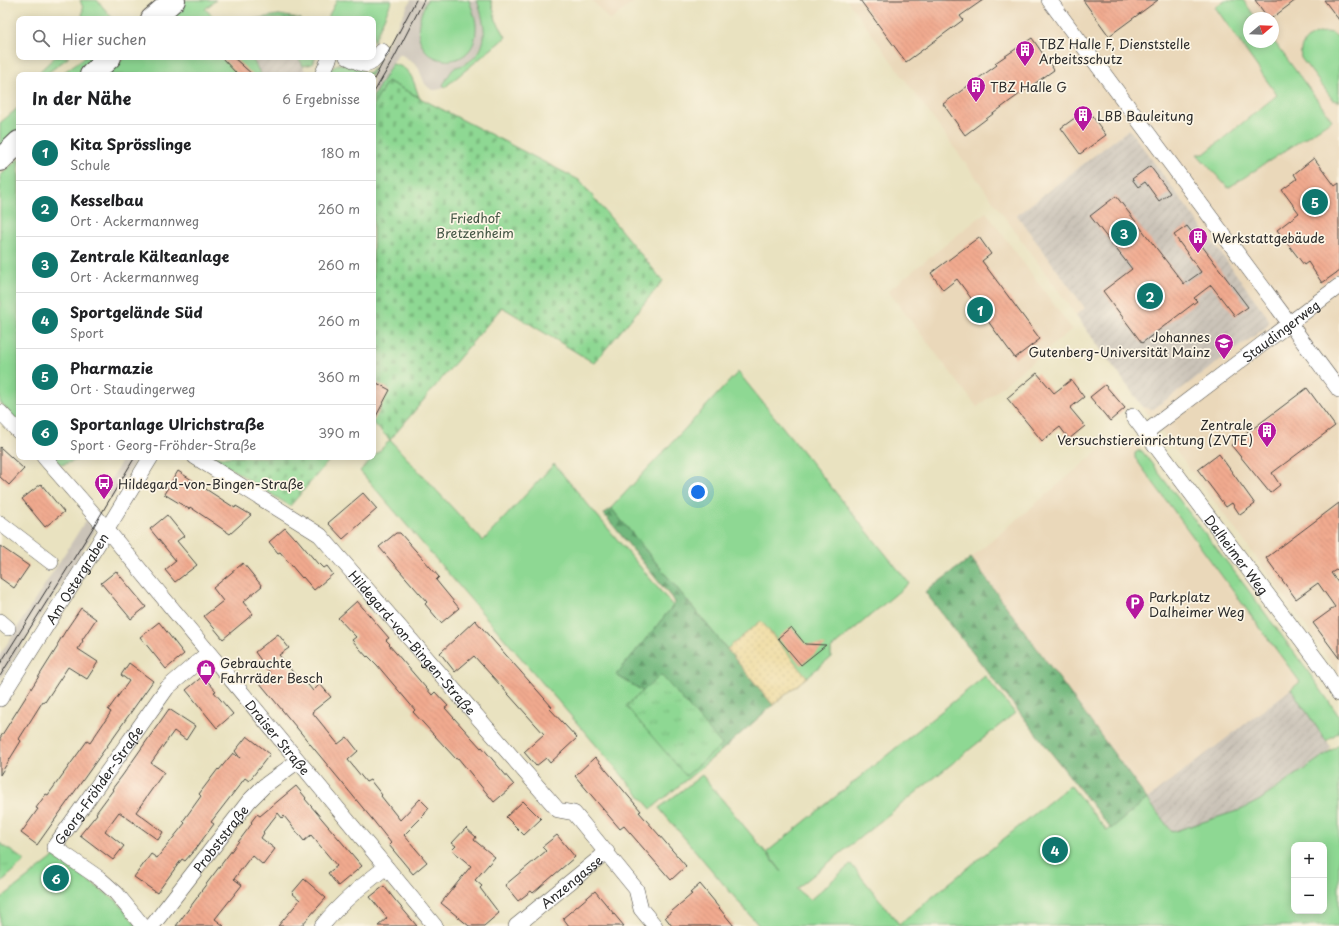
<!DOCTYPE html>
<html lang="de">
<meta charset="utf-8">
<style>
body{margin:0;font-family:"Playpen Sans",sans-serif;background:#f2f2f2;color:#202124}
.controls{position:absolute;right:12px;bottom:12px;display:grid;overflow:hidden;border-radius:8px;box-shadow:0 2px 10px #0003}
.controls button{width:36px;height:36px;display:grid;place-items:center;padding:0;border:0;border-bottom:1px solid #e0e0e0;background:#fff;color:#202124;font:20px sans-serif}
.compass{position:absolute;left:1243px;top:12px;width:36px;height:36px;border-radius:50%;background:#fff;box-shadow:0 2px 10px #0003;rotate:71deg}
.you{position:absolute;left:698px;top:492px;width:14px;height:14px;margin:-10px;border:3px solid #fff;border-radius:50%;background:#1a73e8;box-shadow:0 0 0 6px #1a73e833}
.badge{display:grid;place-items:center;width:26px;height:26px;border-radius:50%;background:#0f766e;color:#fff;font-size:13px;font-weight:700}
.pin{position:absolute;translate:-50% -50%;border:2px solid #fff;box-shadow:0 1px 4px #0006}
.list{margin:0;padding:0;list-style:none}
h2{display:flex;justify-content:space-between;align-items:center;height:52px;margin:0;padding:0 16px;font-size:17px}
h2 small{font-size:13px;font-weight:400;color:#757577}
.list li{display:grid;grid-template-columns:26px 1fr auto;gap:12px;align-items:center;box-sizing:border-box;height:56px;padding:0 16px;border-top:1px solid #e0e0e0}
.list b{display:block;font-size:15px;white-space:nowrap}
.list p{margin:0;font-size:13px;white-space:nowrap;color:#757577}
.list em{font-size:13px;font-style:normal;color:#757577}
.icon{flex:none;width:22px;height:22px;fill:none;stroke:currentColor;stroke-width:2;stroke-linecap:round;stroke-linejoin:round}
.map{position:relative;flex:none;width:1339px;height:926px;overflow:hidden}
.search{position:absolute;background:#fff;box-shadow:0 2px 10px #0003;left:16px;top:16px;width:360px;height:44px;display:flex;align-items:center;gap:10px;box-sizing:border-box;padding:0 14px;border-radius:8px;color:#757577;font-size:15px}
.panel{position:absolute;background:#fff;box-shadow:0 2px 10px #0003;left:16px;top:72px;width:360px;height:388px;border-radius:8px}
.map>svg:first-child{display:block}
.built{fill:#ead8ba;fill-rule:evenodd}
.industrial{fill:url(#industrial-furrows)}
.railway{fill:#cac3b8}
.green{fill:#8ed893;stroke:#5c825f;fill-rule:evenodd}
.forest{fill:url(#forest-firs);stroke:#4e7254}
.sand{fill:url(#sand-dots);stroke:#8c8264}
.cemetery{fill:url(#cemetery-stones);stroke:#5c825f}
.park{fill:url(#park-tufts);stroke:#5c825f}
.building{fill:url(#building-back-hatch)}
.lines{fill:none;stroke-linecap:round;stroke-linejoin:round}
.street-casing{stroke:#484641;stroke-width:16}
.secondary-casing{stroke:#484641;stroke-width:24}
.street{stroke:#fff;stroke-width:15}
.secondary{stroke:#fff;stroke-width:22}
.tram{stroke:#2b2b2b;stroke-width:1}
.labels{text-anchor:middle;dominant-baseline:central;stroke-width:3.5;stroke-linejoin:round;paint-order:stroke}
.poi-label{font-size:13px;fill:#2b2b2b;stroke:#fcf5e5;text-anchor:start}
.park-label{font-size:13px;fill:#445645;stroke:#fcf5e5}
.street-label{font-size:13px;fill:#2b2b2b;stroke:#fcf5e5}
</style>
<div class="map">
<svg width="1339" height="926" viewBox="0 0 1339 926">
<defs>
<pattern id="industrial-furrows" width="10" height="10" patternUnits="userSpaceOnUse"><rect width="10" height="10" fill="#cac3b8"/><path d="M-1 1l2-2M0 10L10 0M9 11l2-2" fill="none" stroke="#aea89e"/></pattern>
<pattern id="forest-firs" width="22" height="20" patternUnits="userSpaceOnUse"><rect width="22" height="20" fill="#72b87d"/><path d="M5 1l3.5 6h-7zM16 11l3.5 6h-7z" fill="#5e9667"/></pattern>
<pattern id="sand-dots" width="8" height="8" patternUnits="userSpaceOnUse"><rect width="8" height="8" fill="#eeda9e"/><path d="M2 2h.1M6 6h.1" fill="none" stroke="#cb8" stroke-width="1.8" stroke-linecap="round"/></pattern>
<pattern id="cemetery-stones" width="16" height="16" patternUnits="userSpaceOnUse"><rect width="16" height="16" fill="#8ed893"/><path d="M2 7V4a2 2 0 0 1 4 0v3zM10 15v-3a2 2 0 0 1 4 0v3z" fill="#7bba7f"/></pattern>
<pattern id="park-tufts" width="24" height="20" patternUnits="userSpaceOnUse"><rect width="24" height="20" fill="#8ed893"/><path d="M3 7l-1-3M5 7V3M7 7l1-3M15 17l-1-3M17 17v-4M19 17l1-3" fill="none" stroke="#7bba7f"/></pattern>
<pattern id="building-back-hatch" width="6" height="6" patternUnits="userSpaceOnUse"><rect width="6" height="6" fill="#f1aa8f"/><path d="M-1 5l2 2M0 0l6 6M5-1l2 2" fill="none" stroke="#cf927c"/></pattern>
</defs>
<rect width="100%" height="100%" fill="#fcf5e5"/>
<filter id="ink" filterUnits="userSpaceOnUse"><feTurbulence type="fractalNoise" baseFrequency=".025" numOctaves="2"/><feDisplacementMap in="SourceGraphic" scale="8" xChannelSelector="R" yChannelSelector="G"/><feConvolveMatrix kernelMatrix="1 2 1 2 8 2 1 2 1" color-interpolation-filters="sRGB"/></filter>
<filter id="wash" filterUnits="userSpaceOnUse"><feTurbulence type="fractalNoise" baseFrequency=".012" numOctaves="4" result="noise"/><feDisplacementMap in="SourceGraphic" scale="16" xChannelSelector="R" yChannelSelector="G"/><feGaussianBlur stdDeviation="0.9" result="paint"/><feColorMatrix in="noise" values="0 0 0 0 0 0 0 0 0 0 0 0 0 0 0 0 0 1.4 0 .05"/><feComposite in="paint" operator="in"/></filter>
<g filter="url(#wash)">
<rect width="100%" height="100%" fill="#e9e2c0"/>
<!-- built -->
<g class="built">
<polygon points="592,0 636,0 610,21"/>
<path d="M847,0H1339V675L1312,635L1259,561L1142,406ZM1249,18H1273V42H1249Z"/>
<polygon points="986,212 1072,329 977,407 888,291"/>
<polygon points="1134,439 1142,451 1138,451 1135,458 1300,682 1291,689 1331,747 1328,752 1172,832 971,558 1109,442 1117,452"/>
</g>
<!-- industrial -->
<g class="industrial">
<polygon points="251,57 298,57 303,66 306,75 261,75"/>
<polygon points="1129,129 1267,316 1269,321 1268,325 1265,328 1152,410 1142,406 1076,315 1085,308 1017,215"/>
<polygon points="1291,689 1331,747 1328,752 1260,800 1243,809 1172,832 1147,799"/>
</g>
<!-- railway -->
<g class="railway">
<polygon points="411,0 427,0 423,7 419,23 418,31 420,43 429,54 476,24 469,0 477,0 485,28 484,41 476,55 465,64 455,68 443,85 445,87 437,90 432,90 428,87 425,84 418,67 412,62 399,53 373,98 373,75 371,75"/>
<polygon points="124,457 137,457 113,498 103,493"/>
<polygon points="86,520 95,531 0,680 0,655"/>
</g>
<!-- green -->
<g class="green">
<polygon points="80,0 97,0 113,19 82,19 83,8"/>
<polygon points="186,0 216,0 205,9 216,19 179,19 172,12"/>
<polygon points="337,0 392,0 373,43 373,19 327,19"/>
<path d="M427,0H469C472,9 477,20 476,30C476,80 392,67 427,0Z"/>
<path d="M477,0H491L496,20L506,37L445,87L443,85C446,80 451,70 456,67C459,66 462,66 465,64C492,49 485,24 477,0Z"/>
<polygon points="1225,0 1243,0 1256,18 1249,18 1249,42 1273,42 1273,40 1332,120 1228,188 1197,154 1204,154 1277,95 1215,7"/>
<polygon points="279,15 301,19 254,19"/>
<path d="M1327,32L1332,33L1339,38V101H1337L1333,100L1301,58C1298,42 1312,32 1327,32Z"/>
<polygon points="55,57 69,57 49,72 45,74 40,74 40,71"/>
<polygon points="85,57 98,57 80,75 60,75"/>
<polygon points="125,57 254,57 252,58 261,75 106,75"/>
<polygon points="298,57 316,57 312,64 303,66"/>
<polygon points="338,64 348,64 367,73 370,72 374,68 371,75 327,75 330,70"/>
<path d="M392,64C412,67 413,81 419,97L387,81L373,106V97Z"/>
<polygon points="19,107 19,130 0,147 0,123"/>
<polygon points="19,158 19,422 0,402 0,176"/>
<polygon points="738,372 909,583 834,646 831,649 831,657 773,705 611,508"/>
<polygon points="390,440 483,541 554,464 673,606 616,675 643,691 671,700 721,751 651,809 360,471"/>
<polygon points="1138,451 1142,451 1246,587 1312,677 1339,716 1339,732 1326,741 1291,689 1300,682 1135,458 1135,453"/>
<polygon points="53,457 75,457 77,460 61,465"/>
<path d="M985,676L1015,713L796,889L810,900L851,864L899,924L1070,785L1107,831L1147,799L1172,832L1243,809L1260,800L1339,745V926H759L659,808L702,775L782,872L767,852ZM1294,845H1324V911H1294Z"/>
<polygon points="54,857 117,901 137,926 0,926 0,899"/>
</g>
<!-- forest -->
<g class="forest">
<polygon points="611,508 773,705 721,751 671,700 643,691 616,675 673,606 675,602 604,514"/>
<polygon points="971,558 1147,799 1111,829 925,592"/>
</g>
<!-- sand -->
<polygon class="sand" points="761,621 807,677 773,705 727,649"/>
<!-- cemetery -->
<g class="cemetery">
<polygon points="387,81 579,180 663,281 594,363 502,307 390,440 373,423 373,106"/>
<polygon points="213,457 332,457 290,506"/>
</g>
<!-- park -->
<g class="park">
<polygon points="661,675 722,745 686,776 626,706"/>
<polygon points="0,843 25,861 0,883"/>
</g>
<g id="blocks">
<!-- building -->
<g class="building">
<polygon points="860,0 983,0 960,16 963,20 906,62"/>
<polygon points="1083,0 1158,0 1109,36"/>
<polygon points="1255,0 1296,0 1272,18 1268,18"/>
<polygon points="1324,0 1339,0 1339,20"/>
<polygon points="1032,38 1054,70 1010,101 965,135 943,104 997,65 995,63"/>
<polygon points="221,57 233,57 253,75 238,75"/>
<polygon points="1087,109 1106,135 1080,154 1061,128"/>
<polygon points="1314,158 1335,186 1339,183 1339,271 1322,283 1308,262 1304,265 1277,230 1299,213 1282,190 1297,179 1294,174"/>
<polygon points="1150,166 1170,193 1159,201 1145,182 1138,187 1132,179"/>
<polygon points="1116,196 1184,284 1201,272 1174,235 1187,226 1248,307 1235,316 1211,285 1194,298 1197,301 1142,343 1103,291 1132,269 1090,216"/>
<polygon points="979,237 991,254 982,261 1040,339 1015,358 957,279 943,290 931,273"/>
<polygon points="1037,373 1054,393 1071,380 1084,397 1070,408 1085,426 1069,439 1060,427 1042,441 1007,398"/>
<polygon points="373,381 390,390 373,422"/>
<polygon points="1105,385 1125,408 1110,421 1090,397"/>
<polygon points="1307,388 1335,426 1272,473 1280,485 1270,493 1231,445"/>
<polygon points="0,447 24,469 9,485 0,477"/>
<polygon points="1219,454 1255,504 1240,515 1232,503 1226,507 1198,470"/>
<polygon points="178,471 235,508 236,506 251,515 230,534 190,507 189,509 164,494"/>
<polygon points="41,484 64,512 45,527 22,499"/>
<polygon points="363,493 377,509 343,539 328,523"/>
<polygon points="1339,503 1339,568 1331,573 1339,584 1339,658 1313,623 1335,607 1318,583 1296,599 1266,558"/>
<polygon points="167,515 184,536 177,541 197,565 175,582 165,570 176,561 150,529"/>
<polygon points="285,528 295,539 296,538 318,564 319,563 324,568 327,566 333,574 314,590 303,577 302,578 280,552 278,553 269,542"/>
<polygon points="396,533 400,533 439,577 436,580 459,608 441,623 425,604 427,602 379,547"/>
<polygon points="0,546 29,566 14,588 0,578"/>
<polygon points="243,563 262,586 243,602 253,614 223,639 204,616 223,601 213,588"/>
<polygon points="116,571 146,607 131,619 101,583"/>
<polygon points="357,601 389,638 386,640 390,644 389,645 432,695 435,692 448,706 445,708 481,748 482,747 514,785 494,802 458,758 456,759 413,712 415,710 377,665 368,656 367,657 352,640 356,637 338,618"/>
<polygon points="81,608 96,619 82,640 83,641 78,649 98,662 87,679 68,667 45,702 43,701 19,739 21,741 0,775 0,738 58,646 57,645 66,630"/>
<polygon points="475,620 552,707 550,709 577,738 550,763 546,758 536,766 524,752 544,734 474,656 455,672 440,653"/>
<polygon points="159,622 184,654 166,669 140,637"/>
<polygon points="791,627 805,644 826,645 801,665 778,638"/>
<polygon points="278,634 289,648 279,655 301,682 304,680 313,691 320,684 331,697 312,712 338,744 347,737 358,751 348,760 366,782 370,780 382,795 381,796 400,820 420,799 429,808 425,813 425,814 404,835 427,862 413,874 389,845 391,843 372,819 259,682 270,673 255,652"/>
<polygon points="129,663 153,681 37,845 21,833 38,809 36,808 46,794 48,795 87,741 90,743 111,712 108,710 129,681 121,675"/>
<polygon points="203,676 216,691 214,692 233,714 217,728 186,690"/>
<polygon points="169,709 195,726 186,740 174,731 151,763 164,772 136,812 163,832 158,840 119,812 105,831 124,846 113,860 80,835 97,814 96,813 113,790 112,789 122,776"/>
<polygon points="247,736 270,754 249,781 245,778 211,822 214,824 197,847 185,861 182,859 157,893 134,877 151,854 157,858 185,823 183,821 201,796 199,794 218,769 219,770 233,753 240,758 235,751"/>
<polygon points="595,757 641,811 639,812 686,866 671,880 624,826 620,829 575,776"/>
<polygon points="296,786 306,798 305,799 362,866 338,886 328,873 337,866 311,835 304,841 284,816 282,818 278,813 263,832 264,833 261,838 275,849 263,865 252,855 234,879 242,885 215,919 224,926 176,926 199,895 198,895 248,829 252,823 251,822 257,814 260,816"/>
<polygon points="523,801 541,819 524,835 506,817"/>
<polygon points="466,828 476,837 474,840 495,857 475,880 482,886 480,888 499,913 484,926 469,926 441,903 471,866 452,850 456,846 452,843"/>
<polygon points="557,835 575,857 533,893 531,891 518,901 505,885 546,851 542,847"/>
<polygon points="304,879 326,898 301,926 278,926 300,900 292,893"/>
<polygon points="700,884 715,902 715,903 734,926 672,926 665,917 692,894 690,893"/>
<polygon points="384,886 395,900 417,926 378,926 387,918 370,897"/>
<polygon points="595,891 624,926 569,926 563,918"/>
</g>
</g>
</g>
<g filter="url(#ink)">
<use href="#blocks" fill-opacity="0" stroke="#484641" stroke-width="1"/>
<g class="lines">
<!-- street casing -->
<g class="street-casing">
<g id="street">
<polyline points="1049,0 1339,390"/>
<path d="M347,57C366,66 368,70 382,51"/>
<polyline points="322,75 330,57"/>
<polyline points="0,412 19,432"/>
<path id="s1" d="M1133,416L1322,667L1339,694"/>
<path id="s2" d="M1145,433L1339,286"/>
<path id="s3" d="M44,457L98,519L435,926"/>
<path id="s4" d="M195,457L320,535L558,810L574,813L636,889L641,909L655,926"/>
<polyline points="0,523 51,562"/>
<polyline points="0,621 8,628"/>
<path id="s5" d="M0,699L98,544L151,457"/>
<path id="s6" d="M143,926L116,893L99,878L54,847L167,688L208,653"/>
<path id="s7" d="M152,926L249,801L264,786L298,761"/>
<path d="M322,926C340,903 363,885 386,867"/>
<path id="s8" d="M516,926L607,852"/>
</g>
</g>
<!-- secondary casing -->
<g class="secondary-casing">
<g id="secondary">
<polyline points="152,19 174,0"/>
<polyline points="91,75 110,57"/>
<polyline points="0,160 19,142"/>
</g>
</g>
<!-- street -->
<use href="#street" class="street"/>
<!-- secondary -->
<use href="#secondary" class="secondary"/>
<!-- tram -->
<g class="tram">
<polyline points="373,81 416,0"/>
<polyline points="373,94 394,58 424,0"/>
<polyline points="0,664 52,581"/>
<polyline points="0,676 91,531 135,457"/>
</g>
</g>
</g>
<!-- icons -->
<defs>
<g id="building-pin" transform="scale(1)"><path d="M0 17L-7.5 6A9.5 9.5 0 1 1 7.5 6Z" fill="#b5179e" stroke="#fcf5e5"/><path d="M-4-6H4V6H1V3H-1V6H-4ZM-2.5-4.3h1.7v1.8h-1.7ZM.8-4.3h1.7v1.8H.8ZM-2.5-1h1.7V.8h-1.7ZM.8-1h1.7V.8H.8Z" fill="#fff"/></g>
<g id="university-pin" transform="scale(1)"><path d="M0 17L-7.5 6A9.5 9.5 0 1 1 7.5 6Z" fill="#b5179e" stroke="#fcf5e5"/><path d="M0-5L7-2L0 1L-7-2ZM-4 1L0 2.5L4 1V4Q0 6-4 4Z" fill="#fff"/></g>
<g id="bus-pin" transform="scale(1)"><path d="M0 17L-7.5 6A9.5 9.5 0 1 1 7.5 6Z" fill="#b5179e" stroke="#fcf5e5"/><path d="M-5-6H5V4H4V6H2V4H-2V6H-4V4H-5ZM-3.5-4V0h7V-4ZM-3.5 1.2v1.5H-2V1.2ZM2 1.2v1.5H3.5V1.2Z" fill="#fff"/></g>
<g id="parking-pin" transform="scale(1)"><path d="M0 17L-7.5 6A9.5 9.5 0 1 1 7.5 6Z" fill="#b5179e" stroke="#fcf5e5"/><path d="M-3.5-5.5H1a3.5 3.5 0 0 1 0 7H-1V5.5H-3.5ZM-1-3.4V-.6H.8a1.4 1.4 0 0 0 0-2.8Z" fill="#fff"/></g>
<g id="shop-pin" transform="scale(1)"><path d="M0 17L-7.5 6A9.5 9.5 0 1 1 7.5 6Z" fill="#b5179e" stroke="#fcf5e5"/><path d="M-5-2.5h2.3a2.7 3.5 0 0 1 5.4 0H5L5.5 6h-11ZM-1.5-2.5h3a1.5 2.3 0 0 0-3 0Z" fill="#fff"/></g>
</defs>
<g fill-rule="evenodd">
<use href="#building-pin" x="1025" y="50"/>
<use href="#building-pin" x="976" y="86"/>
<use href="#building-pin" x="1083" y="115"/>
<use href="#building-pin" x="1198" y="237"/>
<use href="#university-pin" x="1224" y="343"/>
<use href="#building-pin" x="1267" y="431"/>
<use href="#bus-pin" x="104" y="483"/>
<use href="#parking-pin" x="1135" y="603"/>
<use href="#shop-pin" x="206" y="669"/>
</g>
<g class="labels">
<!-- poi labels -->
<g class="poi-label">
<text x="1039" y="43">TBZ Halle F, Dienststelle<tspan x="1039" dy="15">Arbeitsschutz</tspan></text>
<text x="990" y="86">TBZ Halle G</text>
<text x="1097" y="115">LBB Bauleitung</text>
<text x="1212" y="237">Werkstattgebäude</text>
<text x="1210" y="336" text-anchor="end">Johannes<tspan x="1210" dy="15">Gutenberg-Universität Mainz</tspan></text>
<text x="1253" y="424" text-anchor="end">Zentrale<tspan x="1253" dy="15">Versuchstiereinrichtung (ZVTE)</tspan></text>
<text x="118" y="483">Hildegard-von-Bingen-Straße</text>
<text x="1149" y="596">Parkplatz<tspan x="1149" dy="15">Dalheimer Weg</tspan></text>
<text x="220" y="662">Gebrauchte<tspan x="220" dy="15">Fahrräder Besch</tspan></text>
</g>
<!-- park labels -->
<g class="park-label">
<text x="475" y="217">Friedhof<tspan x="475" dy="15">Bretzenheim</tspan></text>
</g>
<!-- street labels -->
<g class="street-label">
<text stroke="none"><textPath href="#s2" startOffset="170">Staudingerweg</textPath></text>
<text stroke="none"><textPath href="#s1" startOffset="173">Dalheimer Weg</textPath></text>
<text stroke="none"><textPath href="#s5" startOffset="143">Am Ostergraben</textPath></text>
<text stroke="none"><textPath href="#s4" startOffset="289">Hildegard-von-Bingen-Straße</textPath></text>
<text stroke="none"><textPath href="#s3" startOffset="365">Draiser Straße</textPath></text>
<text stroke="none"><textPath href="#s6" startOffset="196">Georg-Fröhder-Straße</textPath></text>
<text stroke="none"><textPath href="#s7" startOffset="111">Probststraße</textPath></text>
<text stroke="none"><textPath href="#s8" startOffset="71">Anzengasse</textPath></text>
</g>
</g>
</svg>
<div class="controls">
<button>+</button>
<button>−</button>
</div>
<svg class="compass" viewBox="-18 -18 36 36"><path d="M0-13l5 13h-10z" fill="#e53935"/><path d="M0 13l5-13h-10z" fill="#757577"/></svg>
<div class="you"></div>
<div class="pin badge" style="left:980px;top:310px">1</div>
<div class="pin badge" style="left:1150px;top:296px">2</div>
<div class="pin badge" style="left:1124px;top:233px">3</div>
<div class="pin badge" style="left:1055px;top:850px">4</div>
<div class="pin badge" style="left:1315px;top:202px">5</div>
<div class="pin badge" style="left:56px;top:878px">6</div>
<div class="search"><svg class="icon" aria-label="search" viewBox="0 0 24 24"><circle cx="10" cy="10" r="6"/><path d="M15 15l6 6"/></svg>Hier suchen</div>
<section class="panel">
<h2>In der Nähe<small>6 Ergebnisse</small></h2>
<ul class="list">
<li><span class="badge">1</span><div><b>Kita Sprösslinge</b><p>Schule</p></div><em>180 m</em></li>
<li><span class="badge">2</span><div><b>Kesselbau</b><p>Ort · Ackermannweg</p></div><em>260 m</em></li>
<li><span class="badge">3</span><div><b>Zentrale Kälteanlage</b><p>Ort · Ackermannweg</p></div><em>260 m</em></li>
<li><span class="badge">4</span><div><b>Sportgelände Süd</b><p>Sport</p></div><em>260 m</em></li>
<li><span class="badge">5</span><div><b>Pharmazie</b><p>Ort · Staudingerweg</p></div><em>360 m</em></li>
<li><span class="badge">6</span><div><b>Sportanlage Ulrichstraße</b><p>Sport · Georg-Fröhder-Straße</p></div><em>390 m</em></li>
</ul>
</section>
</div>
